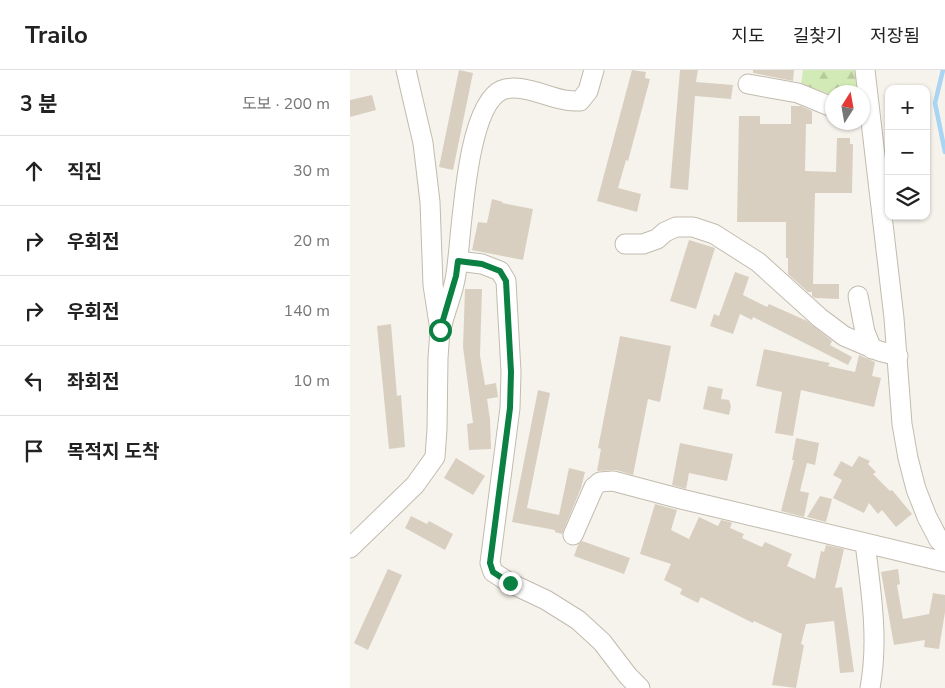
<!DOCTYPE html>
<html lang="ko">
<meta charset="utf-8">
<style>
body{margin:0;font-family:"Nunito Sans","Noto Sans KR",sans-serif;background:#f6f6f6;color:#222}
.controls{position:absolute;right:15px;top:15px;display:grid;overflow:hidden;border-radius:10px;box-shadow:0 1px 4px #0004}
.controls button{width:45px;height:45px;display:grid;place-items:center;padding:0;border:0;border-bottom:1px solid #e0e0e0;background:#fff;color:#222;font:25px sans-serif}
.compass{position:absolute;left:475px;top:15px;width:45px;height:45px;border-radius:50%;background:#fff;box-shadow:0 1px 4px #0004;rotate:11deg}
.stop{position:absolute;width:15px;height:15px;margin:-11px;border:4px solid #0b8043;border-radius:50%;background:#fff}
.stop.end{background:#0b8043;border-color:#fff;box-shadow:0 1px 5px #0008}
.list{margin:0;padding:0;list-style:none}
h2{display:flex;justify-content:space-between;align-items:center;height:65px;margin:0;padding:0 20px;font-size:21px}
h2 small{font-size:16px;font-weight:400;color:#767676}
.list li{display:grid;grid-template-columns:32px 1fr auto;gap:15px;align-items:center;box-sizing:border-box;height:70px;padding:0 20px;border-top:1px solid #e0e0e0}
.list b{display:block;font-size:19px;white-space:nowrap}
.list em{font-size:16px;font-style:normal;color:#767676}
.icon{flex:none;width:28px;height:28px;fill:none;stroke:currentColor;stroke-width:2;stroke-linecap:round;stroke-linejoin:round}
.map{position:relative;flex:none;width:595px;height:618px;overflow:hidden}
header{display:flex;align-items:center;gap:30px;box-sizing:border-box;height:70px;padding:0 25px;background:#fff;border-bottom:1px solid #e0e0e0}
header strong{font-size:24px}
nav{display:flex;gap:28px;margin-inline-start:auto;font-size:18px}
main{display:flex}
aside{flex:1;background:#fff}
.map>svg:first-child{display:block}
.forest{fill:url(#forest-firs)}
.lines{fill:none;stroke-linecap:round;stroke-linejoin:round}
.stream{stroke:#a9d4f2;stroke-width:4.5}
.building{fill:#d8cfc1}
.minor-casing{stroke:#c2bbae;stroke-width:21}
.minor{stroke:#fff;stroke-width:19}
.route{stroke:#0b8043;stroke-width:6}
</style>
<header>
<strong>Trailo</strong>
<nav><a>지도</a><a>길찾기</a><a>저장됨</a></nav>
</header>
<main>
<aside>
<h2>3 분<small>도보 · 200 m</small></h2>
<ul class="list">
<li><svg class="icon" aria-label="ahead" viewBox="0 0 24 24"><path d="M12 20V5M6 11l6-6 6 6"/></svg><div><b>직진</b></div><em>30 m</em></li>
<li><svg class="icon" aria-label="right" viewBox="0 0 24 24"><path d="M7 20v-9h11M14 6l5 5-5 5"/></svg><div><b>우회전</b></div><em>20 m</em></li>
<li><svg class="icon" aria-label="right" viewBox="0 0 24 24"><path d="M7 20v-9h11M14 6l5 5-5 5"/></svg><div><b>우회전</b></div><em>140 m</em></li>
<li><svg class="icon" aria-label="left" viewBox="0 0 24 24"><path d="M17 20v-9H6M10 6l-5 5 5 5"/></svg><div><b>좌회전</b></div><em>10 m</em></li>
<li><svg class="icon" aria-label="arrive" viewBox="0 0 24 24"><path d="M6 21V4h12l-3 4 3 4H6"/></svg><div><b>목적지 도착</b></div></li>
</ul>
</aside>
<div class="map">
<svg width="595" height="618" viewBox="0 0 595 618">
<defs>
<pattern id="forest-firs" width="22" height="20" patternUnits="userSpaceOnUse" patternTransform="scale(1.25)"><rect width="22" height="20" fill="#d2eab5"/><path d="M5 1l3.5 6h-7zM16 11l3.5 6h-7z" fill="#b6ca9c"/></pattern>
</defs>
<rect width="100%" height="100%" fill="#f6f3ec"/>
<!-- forest -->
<polygon class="forest" points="453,0 508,0 510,22 482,22 482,25 451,14"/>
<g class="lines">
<!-- stream -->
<polyline class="stream" points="593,0 585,33 595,82"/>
</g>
<!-- building -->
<g class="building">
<polygon points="109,0 123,3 103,100 89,97"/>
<polygon points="282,0 296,2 295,8 300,9 278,91 276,90 268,118 291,124 287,142 247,131"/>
<polygon points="330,0 348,0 346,12 383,15 381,29 345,26 338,120 320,118"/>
<polygon points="403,0 444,0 443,11 403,3"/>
<polygon points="22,25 26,40 0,47 0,30"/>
<polygon points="441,36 451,36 462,41 462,54 456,54 455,101 486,102 487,68 500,68 500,74 503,74 502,123 465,123 463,214 489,214 489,229 465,228 462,226 462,222 458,222 438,204 438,188 436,188 436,152 387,152 389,46 410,46 410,54 441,54"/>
<polygon points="142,129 153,132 152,133 183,139 173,190 122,180 128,152 137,153"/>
<polygon points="339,170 365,178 346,239 320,231"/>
<polygon points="385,202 399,207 393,225 417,237 419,234 457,251 482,271 480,275 502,287 498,295 403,247 402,250 390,244 383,264 360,256 364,244 369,246"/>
<polygon points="115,219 132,219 130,285 135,315 146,313 148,327 137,329 140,349 141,379 119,380 117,354 123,353 113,277"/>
<polygon points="41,254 47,326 51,325 55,377 39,379 27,256"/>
<polygon points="270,266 321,276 310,332 298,329 283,405 266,400 247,401 251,379 248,378"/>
<polygon points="414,279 480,293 478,296 505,302 509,285 525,292 522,306 531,308 524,337 451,320 443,366 425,363 432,322 406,316"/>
<polygon points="358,316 373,319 371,329 379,330 381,336 379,345 353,339"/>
<polygon points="188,320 200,323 177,438 209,445 219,398 235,402 231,418 212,464 205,462 205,460 162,452"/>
<polygon points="446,368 469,373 465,395 457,393 450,421 459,423 454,447 431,441 444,390 442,390"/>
<polygon points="330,373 383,384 377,411 339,403 336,419 322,415"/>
<polygon points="509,386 520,391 518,394 526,402 523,404 540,421 542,420 562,444 546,457 532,440 528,444 519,433 514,443 483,428 492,410 483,405 491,391 502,397"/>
<polygon points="106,388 135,406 123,425 94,408"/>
<polygon points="470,426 482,429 476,452 457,447"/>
<polygon points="305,434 327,440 321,460 339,469 349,447 368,456 371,450 380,452 382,453 380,458 394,464 392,468 412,477 415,472 442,484 437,496 465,509 471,481 474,482 476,475 494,479 485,518 492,517 504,602 490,603 484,551 456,554 451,574 454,575 446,618 422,615 432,564 404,551 403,553 351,527 348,533 330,524 332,519 314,510 321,494 290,484"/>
<polygon points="61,446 77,454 79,451 103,464 95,480 55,458"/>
<polygon points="232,471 280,488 274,504 224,486 228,475"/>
<polygon points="38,499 52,505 18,580 4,573"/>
<polygon points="548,499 550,514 547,515 553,549 579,544 583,523 595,525 595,542 589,579 574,577 575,570 544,575 531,502"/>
</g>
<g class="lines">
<!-- minor casing -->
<g class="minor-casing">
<g id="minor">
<polyline points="515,0 544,248 552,354 558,388 566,419 577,447 589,470 595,476"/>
<polyline points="398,14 448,23 482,37"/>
<polyline points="275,174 293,174 307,169 315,162 326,157 343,157 364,164 408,192 470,248 494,266 529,281 548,286"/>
<polyline points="108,191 132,194 150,201 156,211 161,302 160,338 140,493 143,502 160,513 196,530 228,550 252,572 278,606 290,618"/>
<polyline points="508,226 515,262 522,279"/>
<path d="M92,255C96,238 104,221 106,204C112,166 115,36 152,20C170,13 197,27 215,30C220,31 225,31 230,31L238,21L244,0"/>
<polyline points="223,465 244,417 250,412 263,411 331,429 595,492"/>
<path d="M515,473C521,521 529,570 520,618"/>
<polyline points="0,478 65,415 85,387 87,359 88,288 90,260 83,215 80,132 73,73 56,0"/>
</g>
</g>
<!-- minor -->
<use href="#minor" class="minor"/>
</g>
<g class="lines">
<!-- route -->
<polyline class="route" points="90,260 106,206 108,191 132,194 150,201 156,211 161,302 160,338 140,493 143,502 160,513"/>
</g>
</svg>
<div class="controls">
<button>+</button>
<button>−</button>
<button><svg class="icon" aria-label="layers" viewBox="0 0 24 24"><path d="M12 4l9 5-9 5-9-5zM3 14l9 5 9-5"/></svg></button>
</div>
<svg class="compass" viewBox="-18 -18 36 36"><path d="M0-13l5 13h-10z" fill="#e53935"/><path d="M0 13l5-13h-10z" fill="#767676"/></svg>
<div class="stop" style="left:90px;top:260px"></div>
<div class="stop end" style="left:160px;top:513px"></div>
</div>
</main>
